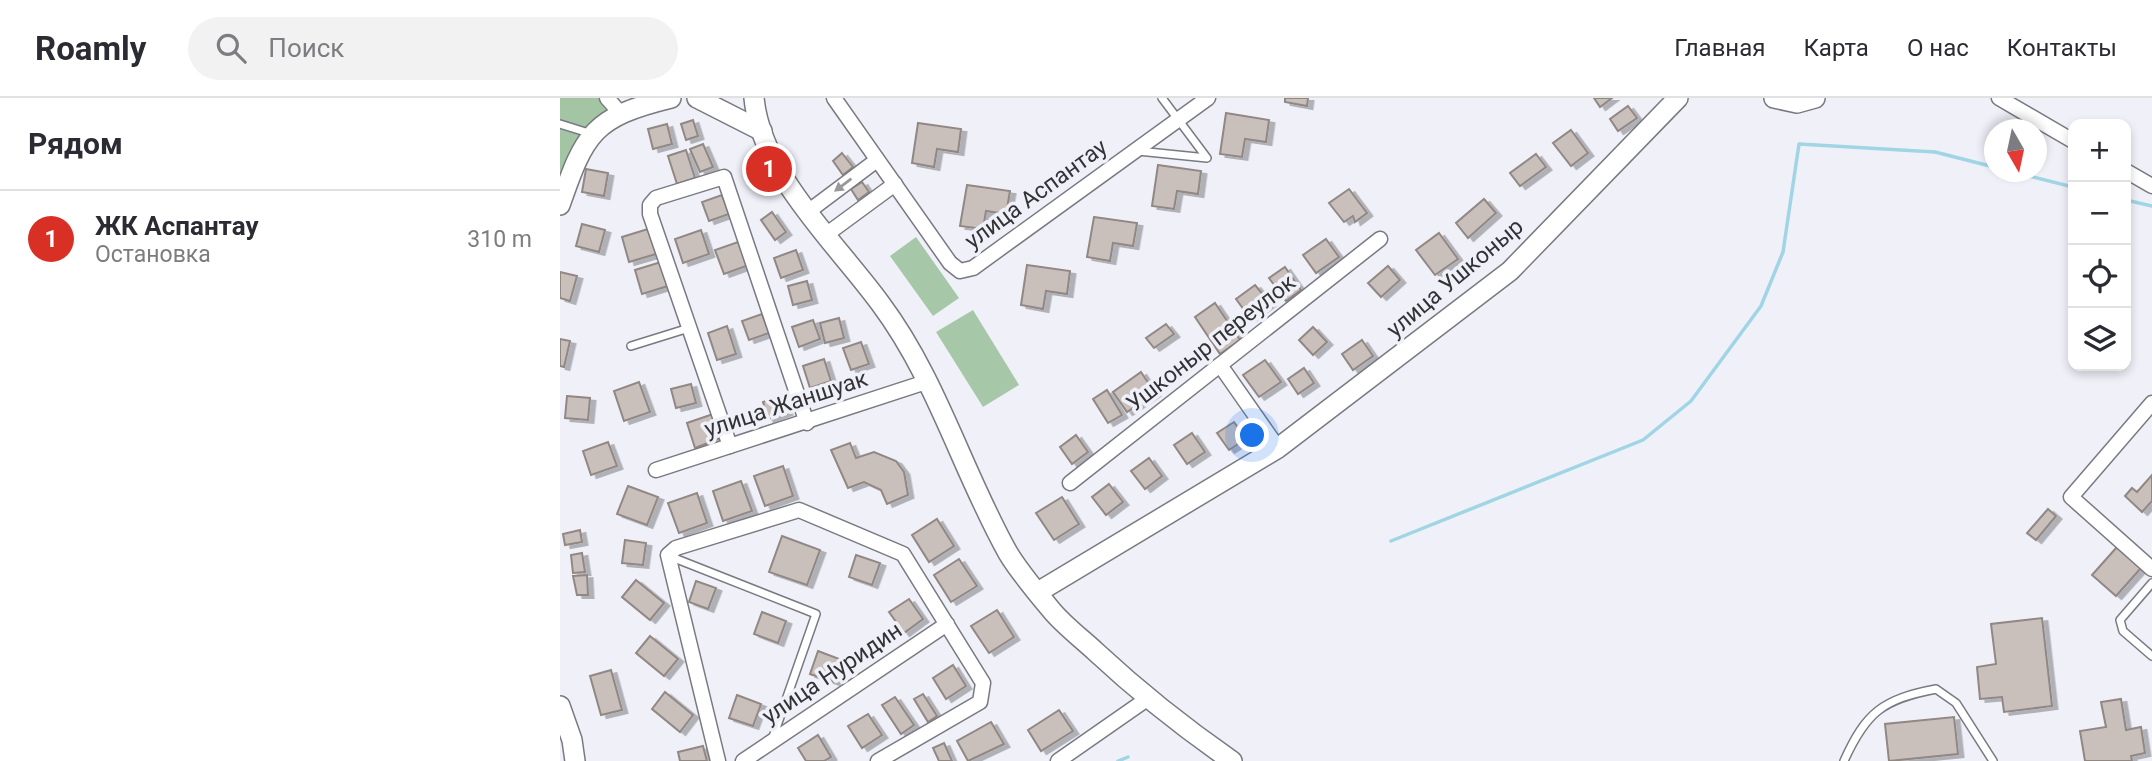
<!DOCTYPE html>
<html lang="ru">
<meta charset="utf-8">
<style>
body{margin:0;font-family:Roboto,sans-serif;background:#f2f2f3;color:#2b2b33}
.controls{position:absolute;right:21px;top:21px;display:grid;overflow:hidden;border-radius:14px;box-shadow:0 4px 10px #0003}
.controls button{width:63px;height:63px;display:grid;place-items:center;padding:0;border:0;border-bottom:2px solid #e1e1e2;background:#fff;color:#2b2b33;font:35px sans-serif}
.compass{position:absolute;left:1424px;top:21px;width:63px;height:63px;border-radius:50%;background:#fff;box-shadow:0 4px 10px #0003;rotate:171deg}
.you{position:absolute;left:693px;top:338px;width:24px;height:24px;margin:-18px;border:5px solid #fff;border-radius:50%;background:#1a73e8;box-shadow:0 0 0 10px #1a73e833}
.badge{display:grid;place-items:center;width:46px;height:46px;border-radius:50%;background:#d93025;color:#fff;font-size:23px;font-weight:700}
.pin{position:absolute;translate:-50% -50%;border:4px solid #fff;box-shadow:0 2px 7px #0006}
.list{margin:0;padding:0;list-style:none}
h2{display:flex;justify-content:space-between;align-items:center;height:91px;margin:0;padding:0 28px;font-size:30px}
h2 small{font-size:23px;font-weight:400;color:#7c7c81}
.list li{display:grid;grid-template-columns:46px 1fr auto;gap:21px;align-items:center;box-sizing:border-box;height:98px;padding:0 28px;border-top:2px solid #e1e1e2}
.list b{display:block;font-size:26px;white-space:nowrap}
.list p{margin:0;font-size:23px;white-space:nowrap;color:#7c7c81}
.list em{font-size:23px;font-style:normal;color:#7c7c81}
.icon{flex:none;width:38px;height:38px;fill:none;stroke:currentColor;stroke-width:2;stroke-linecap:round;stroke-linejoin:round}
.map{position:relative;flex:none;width:1592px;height:663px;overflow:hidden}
header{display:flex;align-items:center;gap:42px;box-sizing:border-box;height:98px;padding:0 35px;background:#fff;border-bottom:2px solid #e1e1e2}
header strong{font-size:33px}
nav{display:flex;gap:38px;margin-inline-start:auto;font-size:24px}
.search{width:490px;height:63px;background:#f2f2f3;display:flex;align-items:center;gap:18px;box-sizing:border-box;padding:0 24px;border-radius:38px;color:#7c7c81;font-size:26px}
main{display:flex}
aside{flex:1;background:#fff}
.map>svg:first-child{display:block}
.green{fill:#a7c8a8}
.forest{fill:#a3c5a4}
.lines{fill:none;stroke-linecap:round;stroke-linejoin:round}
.stream{stroke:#a0d5e5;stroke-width:3.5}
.building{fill:#c9c0bc;stroke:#918884;stroke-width:2;filter:url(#shadow)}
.lane-casing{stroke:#797981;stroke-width:10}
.street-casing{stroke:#797981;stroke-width:17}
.secondary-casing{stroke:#797981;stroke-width:22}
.lane{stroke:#fff;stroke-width:7}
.street{stroke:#fff;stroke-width:14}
.secondary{stroke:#fff;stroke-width:19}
.oneway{fill:#99999b}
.labels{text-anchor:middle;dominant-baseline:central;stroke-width:7;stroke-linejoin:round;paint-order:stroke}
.street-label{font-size:23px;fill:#333337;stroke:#f0f0f9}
</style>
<header>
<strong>Roamly</strong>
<div class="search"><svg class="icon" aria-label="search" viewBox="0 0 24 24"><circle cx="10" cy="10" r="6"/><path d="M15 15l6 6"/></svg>Поиск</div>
<nav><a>Главная</a><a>Карта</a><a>О нас</a><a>Контакты</a></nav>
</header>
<main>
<aside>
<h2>Рядом<small></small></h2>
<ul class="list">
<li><span class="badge">1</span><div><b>ЖК Аспантау</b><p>Остановка</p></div><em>310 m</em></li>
</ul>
</aside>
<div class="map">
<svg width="1592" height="663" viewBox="0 0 1592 663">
<defs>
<filter id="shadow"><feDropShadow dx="5.5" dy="3" stdDeviation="0" flood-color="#0004"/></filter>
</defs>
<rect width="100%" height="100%" fill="#f0f0f9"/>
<!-- green -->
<g class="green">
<polygon points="356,139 399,200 373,218 330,158"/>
<polygon points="413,212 459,287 423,309 376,234"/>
</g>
<!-- forest -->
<polygon class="forest" points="0,0 56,0 61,8 0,87"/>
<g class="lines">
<!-- stream -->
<g class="stream">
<polyline points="1453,74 1513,89"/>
<polyline points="1566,102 1592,108"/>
<polyline points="831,443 1083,342 1131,303 1201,208 1223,154 1239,46 1375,54 1434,69"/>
<polyline points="558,663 568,659"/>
</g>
</g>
<!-- building -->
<g class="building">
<polygon points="725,0 748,0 747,8 725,4"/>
<polygon points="1034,0 1052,0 1040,9"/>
<polygon points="1068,8 1077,20 1058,33 1050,21"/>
<polygon points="666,15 709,22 706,44 685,41 682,59 660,56"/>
<polygon points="133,22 138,38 126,42 121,26"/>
<polygon points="358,25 401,31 398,54 377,51 374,69 352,65"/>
<polygon points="107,26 112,46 93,51 88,31"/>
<polygon points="1011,32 1028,55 1011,68 993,45"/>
<polygon points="143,46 153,69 140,74 130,51"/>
<polygon points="126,52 135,80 117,86 108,58"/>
<polygon points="282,55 293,69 283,77 273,63"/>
<polygon points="976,56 986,69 960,88 950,75"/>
<polygon points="598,67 641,73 638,96 617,93 614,111 592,108"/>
<polygon points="26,71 48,75 44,98 22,94"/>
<polygon points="302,84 309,94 298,102 291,91"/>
<polygon points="407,87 450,93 446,116 426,113 423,131 400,128"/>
<polygon points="789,91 807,115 795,124 793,118 784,124 769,105"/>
<polygon points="162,97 169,116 149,123 142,104"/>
<polygon points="924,101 936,115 908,140 896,125"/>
<polygon points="212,114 226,134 215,142 201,122"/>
<polygon points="534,119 577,125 573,148 553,145 550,163 527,159"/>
<polygon points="22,126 45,132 39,154 16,148"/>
<polygon points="88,131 96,156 69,164 62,139"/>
<polygon points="141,132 149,156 123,165 115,141"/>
<polygon points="879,135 898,161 875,177 856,152"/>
<polygon points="766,141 779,159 756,175 743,157"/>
<polygon points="181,143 189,167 164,176 155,152"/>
<polygon points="236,152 243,172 221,180 214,160"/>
<polygon points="101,164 108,188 82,196 75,172"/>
<polygon points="467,167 510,173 507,196 486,193 483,211 461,207"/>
<polygon points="828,168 840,182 821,199 808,185"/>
<polygon points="725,169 741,192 726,203 709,180"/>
<polygon points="0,174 17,178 10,203 0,200"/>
<polygon points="247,183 252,202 233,207 228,188"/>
<polygon points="695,187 710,205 690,220 676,201"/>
<polygon points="655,205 680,242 660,256 635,219"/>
<polygon points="202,216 209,235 189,242 182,223"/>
<polygon points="279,220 284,240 265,245 260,225"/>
<polygon points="253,222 260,241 239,249 232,229"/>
<polygon points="606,226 614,236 594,250 586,240"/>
<polygon points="167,228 176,256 157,262 148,235"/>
<polygon points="753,229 767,244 753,257 739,242"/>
<polygon points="0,241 10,243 4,269 0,268"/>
<polygon points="802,242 813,258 793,272 782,256"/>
<polygon points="301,244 309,266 291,272 283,250"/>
<polygon points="264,261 271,283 250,290 243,268"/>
<polygon points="705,262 721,284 699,299 683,277"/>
<polygon points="744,270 754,285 738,296 728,281"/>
<polygon points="581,274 595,295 567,314 553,294"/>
<polygon points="79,284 90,314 64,323 54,293"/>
<polygon points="131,286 136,305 116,310 111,291"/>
<polygon points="547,292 562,317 548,325 533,301"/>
<polygon points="221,297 227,314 208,321 203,304"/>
<polygon points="7,298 30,300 28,322 5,320"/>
<polygon points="153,316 161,340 135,350 127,325"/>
<polygon points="674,324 686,341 669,352 657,335"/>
<polygon points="632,335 645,354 627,366 614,347"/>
<polygon points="516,337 528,354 512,366 500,349"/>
<polygon points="48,344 57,368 31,377 23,353"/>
<polygon points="290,345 296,360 314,354 336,363 344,374 348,397 327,406 321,392 304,384 288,390 271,352"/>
<polygon points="589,360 602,378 585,391 571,373"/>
<polygon points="223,368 233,398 205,408 194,378"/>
<polygon points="1592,377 1592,403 1582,414 1565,398 1572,390 1577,394"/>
<polygon points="181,383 192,413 163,423 153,393"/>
<polygon points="549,386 563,404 546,417 532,399"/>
<polygon points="68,388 98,399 87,427 57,416"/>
<polygon points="137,395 147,425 119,435 108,405"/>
<polygon points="502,399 519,426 494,442 476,415"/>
<polygon points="1488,411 1496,418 1476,442 1467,435"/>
<polygon points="377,421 394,448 369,464 352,437"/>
<polygon points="20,432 22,444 5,447 3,436"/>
<polygon points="222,438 260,452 247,487 209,474"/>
<polygon points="65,442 86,445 83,467 62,465"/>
<polygon points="1557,449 1581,470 1556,498 1532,477"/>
<polygon points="22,455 25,474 13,475 11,457"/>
<polygon points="296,457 320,465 312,487 289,479"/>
<polygon points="399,461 417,488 391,504 374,477"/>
<polygon points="27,477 28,497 17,497 13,478"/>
<polygon points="76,482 104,505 90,522 62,499"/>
<polygon points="136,483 156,490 148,511 129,504"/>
<polygon points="349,501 363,521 344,535 329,514"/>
<polygon points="437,512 454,539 429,555 411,528"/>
<polygon points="202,514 226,523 218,545 194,536"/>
<polygon points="1482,520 1492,608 1444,614 1442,599 1420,601 1417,569 1436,566 1431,526"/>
<polygon points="90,538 118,561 104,578 76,555"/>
<polygon points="258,553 282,562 274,584 250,576"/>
<polygon points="393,567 406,588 386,601 373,580"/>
<polygon points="51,572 62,612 41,617 30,578"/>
<polygon points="105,594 133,617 120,634 92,611"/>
<polygon points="363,596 377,618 368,624 354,601"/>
<polygon points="177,597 201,606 193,628 169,620"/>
<polygon points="335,599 354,627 341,636 322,607"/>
<polygon points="1561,601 1566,632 1581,629 1585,655 1571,658 1572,663 1525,663 1520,633 1546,629 1541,604"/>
<polygon points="499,612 513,633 481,653 468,632"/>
<polygon points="308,616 322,637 302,650 288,628"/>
<polygon points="1394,619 1398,656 1329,663 1325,626"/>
<polygon points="431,624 444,646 408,663 397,643"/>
<polygon points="258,637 271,659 264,663 246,663 238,650"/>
<polygon points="384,645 392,663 379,663 373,650"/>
<polygon points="143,648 147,663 120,663 118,654"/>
</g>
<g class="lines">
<!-- lane casing -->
<g class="lane-casing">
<g id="lane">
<polyline points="0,26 32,36"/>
<polyline points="578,53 647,60 602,0"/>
<polyline points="71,248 129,230"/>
<polyline points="109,458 256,516 213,639"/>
<polyline points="1592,485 1560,522 1563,533 1592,558"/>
<path d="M1284,663C1306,614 1323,601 1376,591L1396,605L1433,663"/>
</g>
</g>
<!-- street casing -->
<g class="street-casing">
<g id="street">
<polyline points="47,0 62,17"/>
<polyline points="274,0 390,165 400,173 413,170 648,0"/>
<polyline points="1439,0 1513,43"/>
<polyline points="1566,73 1592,88"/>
<polyline points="249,113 317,62"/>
<polyline points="267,136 335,86"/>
<polyline points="660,267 718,350"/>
<polyline points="1592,305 1511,399 1592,471"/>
<polyline points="170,348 90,116 90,107 96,100 164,79 247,325"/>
<polyline points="96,372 369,283"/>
<polyline points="510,385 820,141"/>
<polyline points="158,663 108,457 116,450 239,412 343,456 423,585 420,604 318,663"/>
<polyline points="183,663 387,526"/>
<polyline points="498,663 587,601"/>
</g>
</g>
<!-- secondary casing -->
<g class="secondary-casing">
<g id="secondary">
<polyline points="137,0 202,33"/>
<path d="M194,0C201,76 277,146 320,205C377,281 402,373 448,455C460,475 478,496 493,514C505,528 522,541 536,554C579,594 623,629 672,663"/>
<polyline points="1214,0 1237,5 1255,0"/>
<path d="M0,107C25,35 33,19 111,0"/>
<polyline points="478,494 718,350 950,173 1118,0"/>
<polyline points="0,608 12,642 15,663"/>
</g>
</g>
<!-- lane -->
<use href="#lane" class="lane"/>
<!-- street -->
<use href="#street" class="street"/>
<!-- secondary -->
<use href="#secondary" class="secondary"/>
</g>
<!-- one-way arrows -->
<defs><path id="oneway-solid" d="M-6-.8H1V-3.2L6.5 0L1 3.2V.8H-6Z" transform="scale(1.75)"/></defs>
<use class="oneway" href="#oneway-solid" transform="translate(283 87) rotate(143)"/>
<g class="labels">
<!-- street labels -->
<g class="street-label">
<text transform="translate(476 96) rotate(-36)">улица Аспантау</text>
<text transform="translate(895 180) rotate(-40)">улица Ушконыр</text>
<text transform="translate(651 245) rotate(-38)">Ушконыр переулок</text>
<text transform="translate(226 306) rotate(-18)">улица Жаншуак</text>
<text transform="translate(272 575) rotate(-34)">улица Нуридин</text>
</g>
</g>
</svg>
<div class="controls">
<button>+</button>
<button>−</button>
<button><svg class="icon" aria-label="locate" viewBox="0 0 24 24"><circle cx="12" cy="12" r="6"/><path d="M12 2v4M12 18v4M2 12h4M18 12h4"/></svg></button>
<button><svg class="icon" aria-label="layers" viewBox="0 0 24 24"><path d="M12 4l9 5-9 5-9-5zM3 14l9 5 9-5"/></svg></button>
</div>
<svg class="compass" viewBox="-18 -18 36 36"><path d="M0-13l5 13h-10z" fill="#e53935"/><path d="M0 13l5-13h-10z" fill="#7c7c81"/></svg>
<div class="you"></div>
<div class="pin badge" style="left:209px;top:71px">1</div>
</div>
</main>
